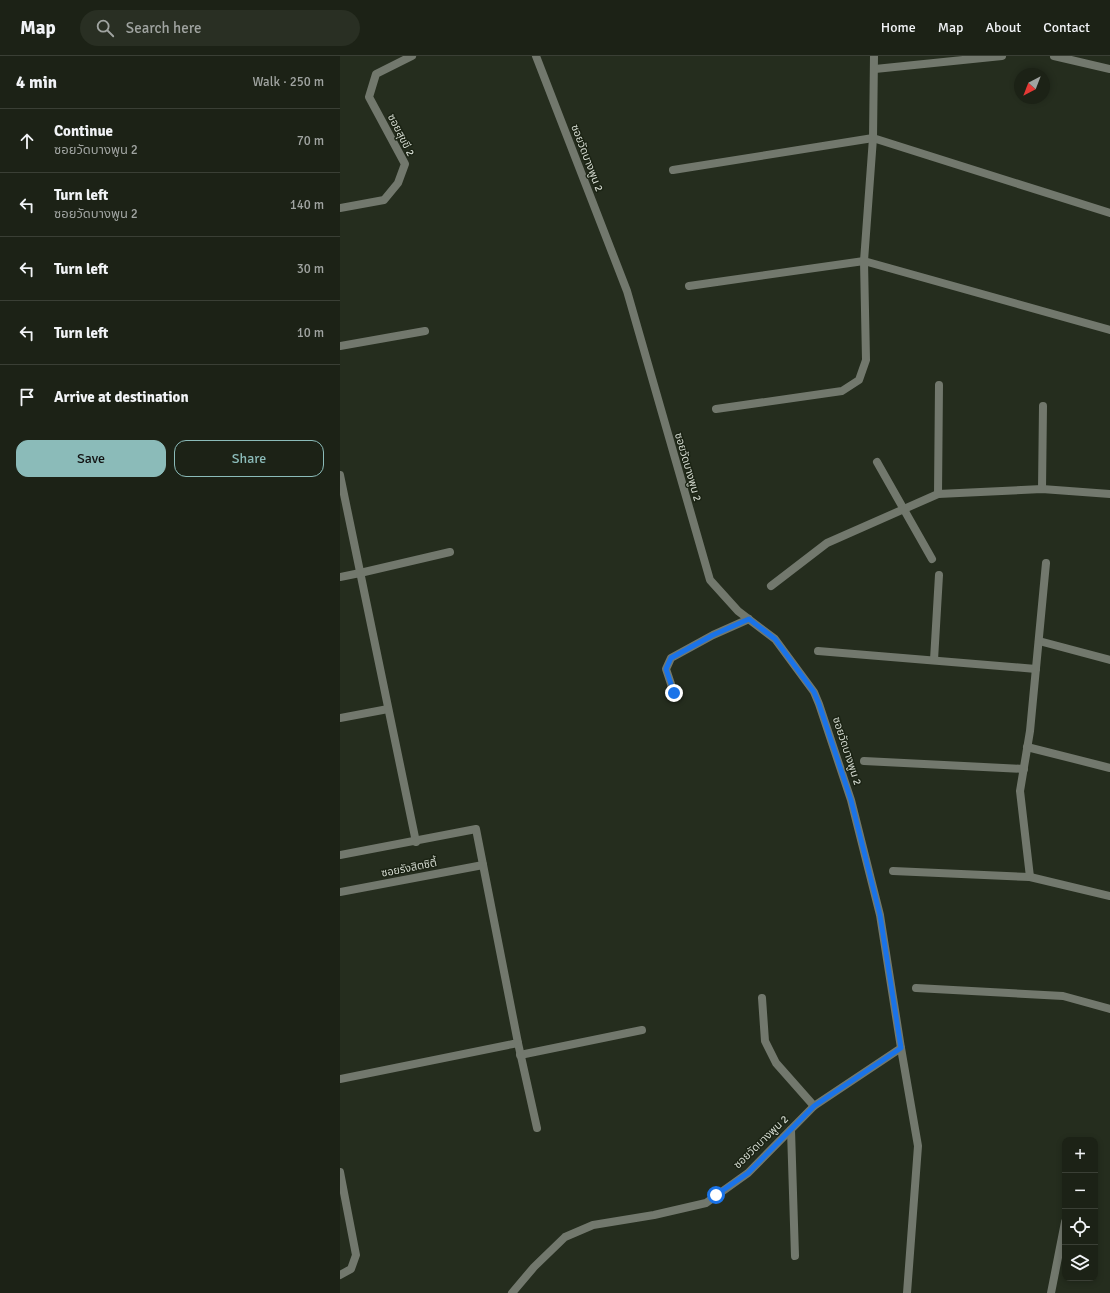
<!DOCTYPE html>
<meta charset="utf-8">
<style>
body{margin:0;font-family:Signika,"Noto Sans Thai",sans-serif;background:#292f23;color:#f1f3f6}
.controls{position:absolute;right:12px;bottom:12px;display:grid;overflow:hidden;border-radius:8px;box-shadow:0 2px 6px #0003}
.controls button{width:36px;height:36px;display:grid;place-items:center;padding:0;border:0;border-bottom:1px solid #3a3f35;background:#1c2216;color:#f1f3f6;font:20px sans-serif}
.compass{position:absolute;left:674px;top:12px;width:36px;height:36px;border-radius:50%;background:#1c2216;box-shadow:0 2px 6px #0003;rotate:222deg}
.stop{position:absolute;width:12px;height:12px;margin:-9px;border:3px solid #1a73e8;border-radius:50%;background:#fff}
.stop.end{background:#1a73e8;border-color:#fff;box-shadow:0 1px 4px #0008}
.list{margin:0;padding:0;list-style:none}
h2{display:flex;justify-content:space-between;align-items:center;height:52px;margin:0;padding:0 16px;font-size:17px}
h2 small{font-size:13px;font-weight:400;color:#a0a4a1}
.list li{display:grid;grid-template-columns:26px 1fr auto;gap:12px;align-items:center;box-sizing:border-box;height:64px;padding:0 16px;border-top:1px solid #3a3f35}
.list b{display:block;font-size:15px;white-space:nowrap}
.list p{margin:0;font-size:13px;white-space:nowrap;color:#a0a4a1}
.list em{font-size:13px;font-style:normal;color:#a0a4a1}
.actions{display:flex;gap:8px;padding:12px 16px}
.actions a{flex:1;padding:9px 0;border:1px solid #8bbbb9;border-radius:12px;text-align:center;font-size:14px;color:#8bbbb9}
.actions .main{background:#8bbbb9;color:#111}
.icon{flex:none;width:22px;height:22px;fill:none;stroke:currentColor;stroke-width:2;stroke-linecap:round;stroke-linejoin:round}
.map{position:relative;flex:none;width:770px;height:1237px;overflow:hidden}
header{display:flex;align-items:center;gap:24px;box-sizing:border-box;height:56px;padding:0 20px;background:#1c2216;border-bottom:1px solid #3a3f35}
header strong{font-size:19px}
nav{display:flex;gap:22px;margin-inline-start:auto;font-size:14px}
.search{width:280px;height:36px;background:#292f23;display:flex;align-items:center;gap:10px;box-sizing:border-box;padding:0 14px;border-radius:22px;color:#a0a4a1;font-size:15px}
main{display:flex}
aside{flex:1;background:#1c2216}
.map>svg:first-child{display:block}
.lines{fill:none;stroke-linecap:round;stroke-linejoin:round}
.service{stroke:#72786d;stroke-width:8}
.minor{stroke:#72786d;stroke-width:8}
.route{stroke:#1a73e8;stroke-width:5}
.labels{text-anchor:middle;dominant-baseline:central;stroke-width:3;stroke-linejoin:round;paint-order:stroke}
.street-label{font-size:11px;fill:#d2d8ce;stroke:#1b2314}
</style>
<header>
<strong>Map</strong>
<div class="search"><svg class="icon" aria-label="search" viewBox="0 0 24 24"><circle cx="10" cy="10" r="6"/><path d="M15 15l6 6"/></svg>Search here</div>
<nav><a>Home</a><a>Map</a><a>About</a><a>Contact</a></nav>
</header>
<main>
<aside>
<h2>4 min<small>Walk · 250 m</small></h2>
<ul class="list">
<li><svg class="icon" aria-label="ahead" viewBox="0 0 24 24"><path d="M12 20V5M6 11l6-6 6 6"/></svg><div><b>Continue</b><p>ซอยวัดบางพูน 2</p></div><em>70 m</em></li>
<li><svg class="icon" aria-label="left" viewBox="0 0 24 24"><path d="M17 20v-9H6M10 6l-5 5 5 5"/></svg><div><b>Turn left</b><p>ซอยวัดบางพูน 2</p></div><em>140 m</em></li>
<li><svg class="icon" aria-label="left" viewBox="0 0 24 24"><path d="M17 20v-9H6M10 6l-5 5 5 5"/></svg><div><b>Turn left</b></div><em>30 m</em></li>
<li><svg class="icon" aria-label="left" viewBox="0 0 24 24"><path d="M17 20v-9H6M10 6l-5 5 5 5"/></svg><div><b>Turn left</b></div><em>10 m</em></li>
<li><svg class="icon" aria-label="arrive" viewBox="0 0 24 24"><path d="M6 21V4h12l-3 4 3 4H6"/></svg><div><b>Arrive at destination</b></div></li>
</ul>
<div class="actions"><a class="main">Save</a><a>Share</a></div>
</aside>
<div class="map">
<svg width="770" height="1237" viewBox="0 0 770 1237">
<rect width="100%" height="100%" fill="#252d1e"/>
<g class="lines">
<!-- service -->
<g class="service">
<polyline points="0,521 20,517"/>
<polyline points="0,662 48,653"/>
<polyline points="180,999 302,974"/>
<polyline points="711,1237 725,1166"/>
</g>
<!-- minor -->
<g class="minor">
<polyline points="714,0 770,13"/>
<polyline points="535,13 662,0"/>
<polyline points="333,114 533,82 770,157"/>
<polyline points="0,152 44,144 58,127 65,108 29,41 36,18 72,0"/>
<polyline points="349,230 524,205 770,274"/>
<polyline points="0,290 85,275"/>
<polyline points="376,353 502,335 519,324 526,304 524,205 533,82 534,0"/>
<polyline points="537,406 592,503"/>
<polyline points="0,419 76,786"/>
<polyline points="702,433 703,350"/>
<polyline points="598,438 599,329"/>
<polyline points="20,517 110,496"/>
<polyline points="431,530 487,487 598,438 702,433 770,438"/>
<polyline points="699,585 770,604"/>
<polyline points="478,595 696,613"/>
<polyline points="594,604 599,519"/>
<polyline points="334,637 326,613 331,602 373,579 409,563"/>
<polyline points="687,691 770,712"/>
<polyline points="524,705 684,713"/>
<polyline points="0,799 136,773 178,987 197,1072"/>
<polyline points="553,815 690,821 770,840"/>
<polyline points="690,821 680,735 690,675 706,507"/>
<polyline points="0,836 143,809"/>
<polyline points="576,932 723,940 770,953"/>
<polyline points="422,942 425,985 436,1007 474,1050"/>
<polyline points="561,992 578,1090 567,1237"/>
<polyline points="0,1023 178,987"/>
<polyline points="451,1074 455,1200"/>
<polyline points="0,1116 16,1199 11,1213 0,1219"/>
<polyline points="172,1237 194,1211 225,1181 253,1169 314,1159 366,1147 408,1117 474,1050 561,992 540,859 511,744 479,648 474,636 435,583 398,555 370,524 287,235 196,0"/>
</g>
</g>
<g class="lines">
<!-- route -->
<polyline class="route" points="334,637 326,613 331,602 373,579 409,563 435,583 474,636 479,648 511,744 540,859 561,992 474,1050 408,1117 376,1139"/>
</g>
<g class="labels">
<!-- street labels -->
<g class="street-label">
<text transform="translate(61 79) rotate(63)">ซอยสุขขี 2</text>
<text transform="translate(247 102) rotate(69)">ซอยวัดบางพูน 2</text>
<text transform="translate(348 411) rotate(74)">ซอยวัดบางพูน 2</text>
<text transform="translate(507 695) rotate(72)">ซอยวัดบางพูน 2</text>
<text transform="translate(69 812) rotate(-11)">ซอยรังสิตซิตี้</text>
<text transform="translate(421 1086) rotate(-44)">ซอยวัดบางพูน 2</text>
</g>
</g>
</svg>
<div class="controls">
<button>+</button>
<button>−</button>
<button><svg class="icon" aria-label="locate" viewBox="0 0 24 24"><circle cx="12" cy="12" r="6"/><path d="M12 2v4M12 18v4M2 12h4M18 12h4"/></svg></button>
<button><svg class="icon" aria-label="layers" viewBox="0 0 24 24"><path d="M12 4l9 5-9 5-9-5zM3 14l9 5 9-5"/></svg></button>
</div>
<svg class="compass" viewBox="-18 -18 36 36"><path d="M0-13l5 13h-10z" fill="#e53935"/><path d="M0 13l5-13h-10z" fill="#a0a4a1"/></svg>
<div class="stop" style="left:376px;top:1139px"></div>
<div class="stop end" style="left:334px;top:637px"></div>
</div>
</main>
